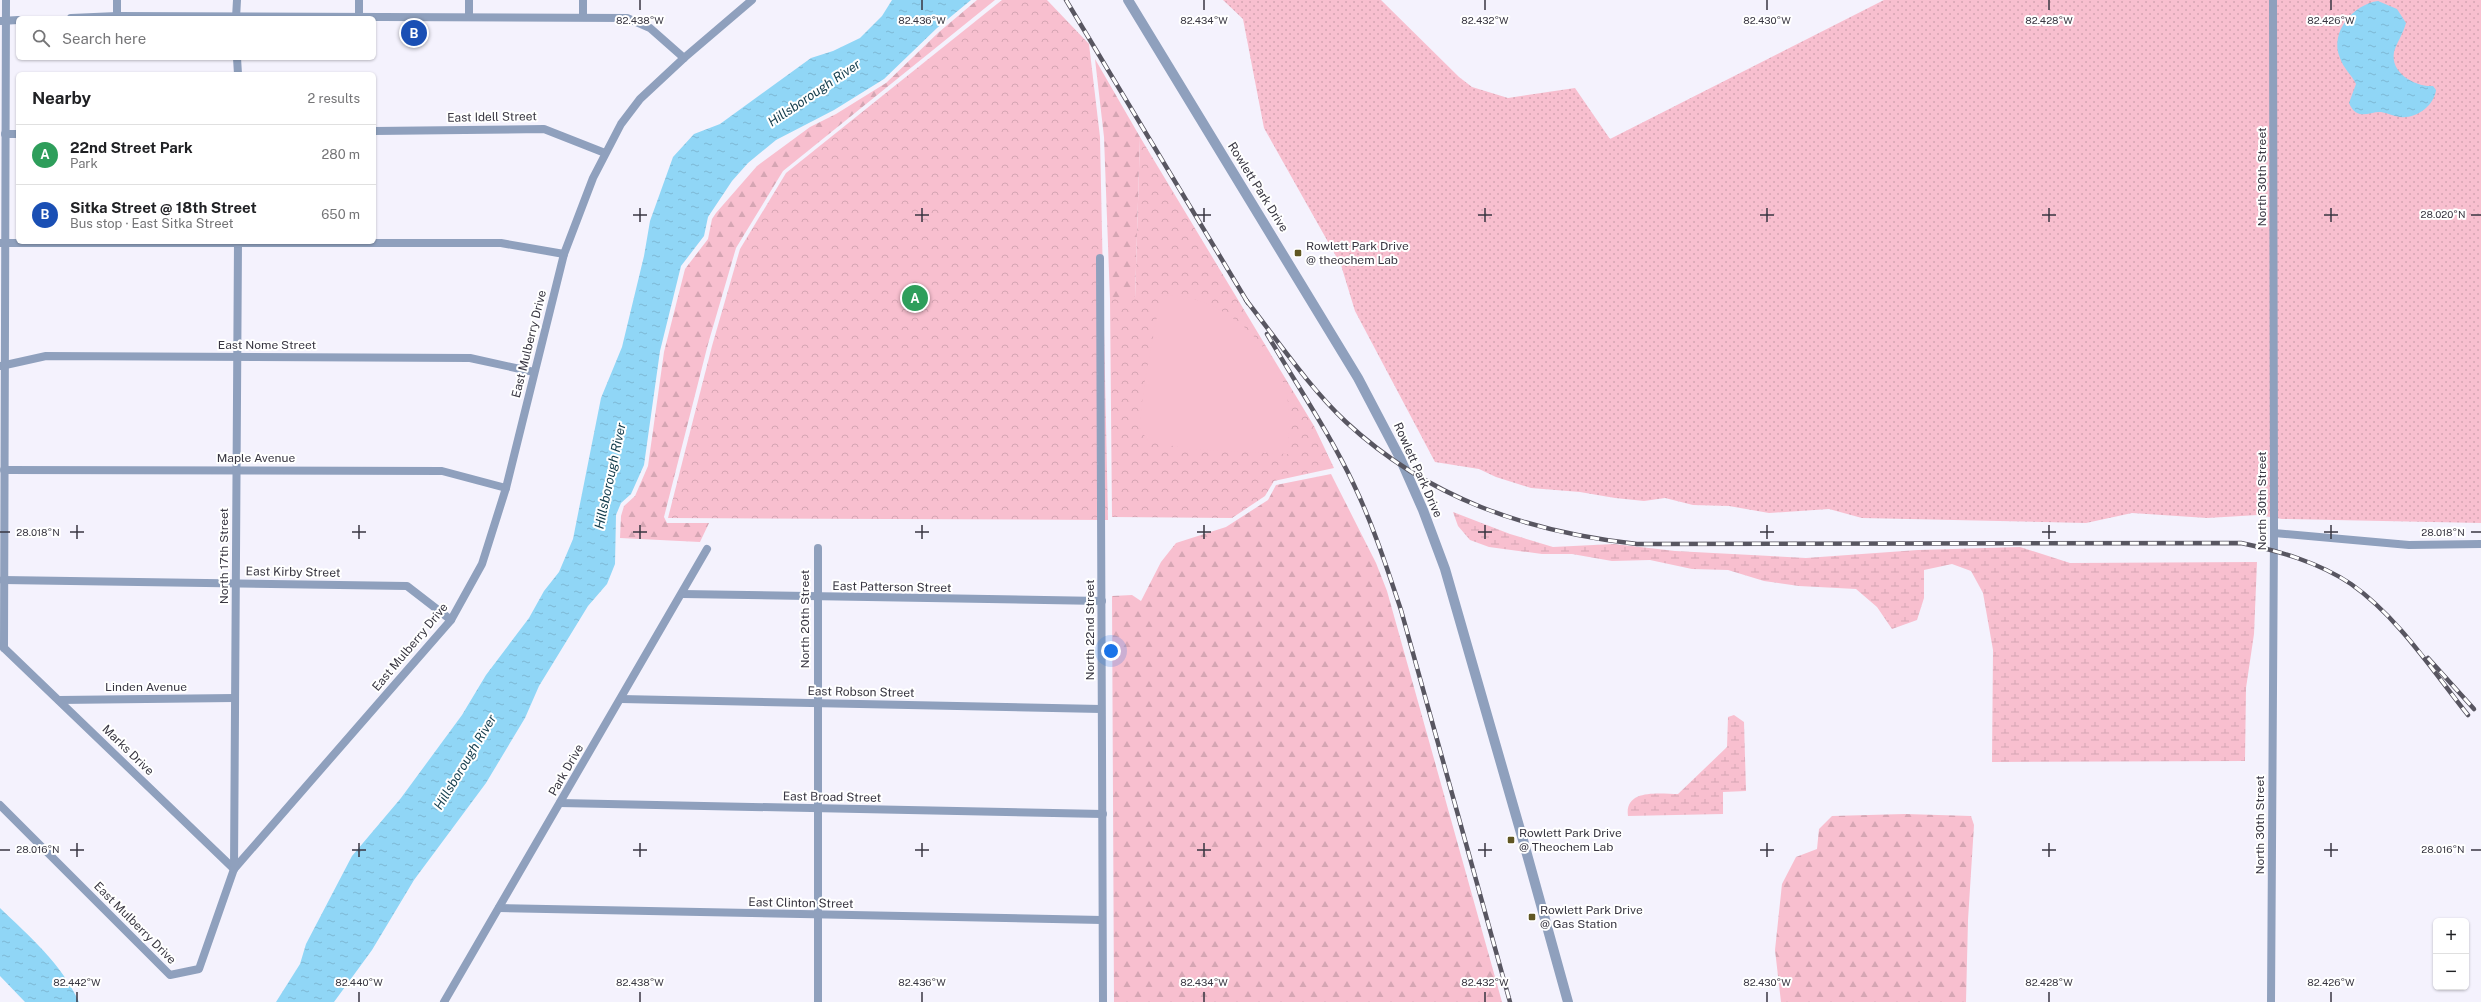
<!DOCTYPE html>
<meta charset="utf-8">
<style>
body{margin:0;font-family:"Public Sans",sans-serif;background:#f6f6f6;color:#202124}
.controls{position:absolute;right:12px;bottom:12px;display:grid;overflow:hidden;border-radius:6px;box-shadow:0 1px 3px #0004}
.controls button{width:36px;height:36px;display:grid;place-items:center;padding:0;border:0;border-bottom:1px solid #e0e0e0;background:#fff;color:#202124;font:20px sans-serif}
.you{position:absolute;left:1111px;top:651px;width:14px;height:14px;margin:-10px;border:3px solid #fff;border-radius:50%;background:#1a73e8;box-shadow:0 0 0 6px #1a73e833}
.badge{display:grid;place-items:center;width:26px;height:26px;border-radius:50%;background:#1a73e8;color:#fff;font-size:13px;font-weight:700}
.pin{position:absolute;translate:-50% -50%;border:2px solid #fff;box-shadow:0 1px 4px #0006}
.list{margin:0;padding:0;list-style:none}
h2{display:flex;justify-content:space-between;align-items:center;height:52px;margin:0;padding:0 16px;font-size:17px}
h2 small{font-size:13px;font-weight:400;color:#757577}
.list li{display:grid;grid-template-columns:26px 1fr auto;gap:12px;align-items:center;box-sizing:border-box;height:60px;padding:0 16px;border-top:1px solid #e0e0e0}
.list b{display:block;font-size:15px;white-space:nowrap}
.list p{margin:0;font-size:13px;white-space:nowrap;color:#757577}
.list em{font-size:13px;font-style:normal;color:#757577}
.icon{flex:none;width:22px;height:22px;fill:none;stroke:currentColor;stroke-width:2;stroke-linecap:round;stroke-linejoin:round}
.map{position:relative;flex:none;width:2481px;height:1002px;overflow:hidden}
.search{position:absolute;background:#fff;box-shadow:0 1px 3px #0004;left:16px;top:16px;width:360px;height:44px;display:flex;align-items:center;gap:10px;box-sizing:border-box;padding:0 14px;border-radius:6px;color:#757577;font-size:15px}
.panel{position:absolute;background:#fff;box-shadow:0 1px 3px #0004;left:16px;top:72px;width:360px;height:172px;border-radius:6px}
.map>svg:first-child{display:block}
.grass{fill:url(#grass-dots)}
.forest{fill:url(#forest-firs)}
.wetland{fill:url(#wetland-marsh)}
.park{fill:url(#park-crowns)}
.pitch{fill:#f8bfcf}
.water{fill:url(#water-ripples)}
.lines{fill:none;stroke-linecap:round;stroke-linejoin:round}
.minor{stroke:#8fa0bd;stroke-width:8}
.tertiary{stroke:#8fa0bd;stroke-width:10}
.rail-casing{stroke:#585661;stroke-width:4.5}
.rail{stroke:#fff;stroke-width:3;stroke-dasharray:9;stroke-linecap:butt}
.ticks{fill:none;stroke:#383641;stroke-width:1.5}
.poi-dot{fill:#605623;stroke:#fff;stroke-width:1.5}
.labels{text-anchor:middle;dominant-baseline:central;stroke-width:4;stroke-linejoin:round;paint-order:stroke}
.street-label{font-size:12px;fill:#383641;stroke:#fff}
.poi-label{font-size:12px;fill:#383641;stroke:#fff;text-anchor:start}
.water-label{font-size:13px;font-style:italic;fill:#133c4c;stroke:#fff}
.ticks-label{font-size:10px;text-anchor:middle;fill:#383641;stroke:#fff;stroke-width:4;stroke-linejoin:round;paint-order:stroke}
</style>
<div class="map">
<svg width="2481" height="1002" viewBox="0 0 2481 1002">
<defs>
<pattern id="grass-dots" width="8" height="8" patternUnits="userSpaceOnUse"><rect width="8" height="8" fill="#f8bfcf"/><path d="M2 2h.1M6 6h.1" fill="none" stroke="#d5a5b3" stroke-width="1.8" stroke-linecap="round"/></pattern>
<pattern id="forest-firs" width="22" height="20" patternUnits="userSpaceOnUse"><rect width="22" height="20" fill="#f8bfcf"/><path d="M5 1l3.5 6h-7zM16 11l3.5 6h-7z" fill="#d5a5b3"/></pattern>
<pattern id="wetland-marsh" width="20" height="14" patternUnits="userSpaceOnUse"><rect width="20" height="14" fill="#f8bfcf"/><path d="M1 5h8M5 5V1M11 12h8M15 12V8" fill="none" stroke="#d5a5b3"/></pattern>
<pattern id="park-crowns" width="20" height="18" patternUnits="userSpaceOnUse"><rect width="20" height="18" fill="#f8bfcf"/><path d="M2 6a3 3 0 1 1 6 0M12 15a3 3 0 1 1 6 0" fill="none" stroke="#d5a5b3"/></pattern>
<pattern id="water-ripples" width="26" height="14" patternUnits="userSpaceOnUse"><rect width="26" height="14" fill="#90d6f6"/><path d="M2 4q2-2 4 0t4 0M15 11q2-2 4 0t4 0" fill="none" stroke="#7db8d4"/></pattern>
</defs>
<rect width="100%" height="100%" fill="#f4f2fd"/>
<!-- grass -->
<polygon class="grass" points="1223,0 1381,0 1459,77 1472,87 1508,98 1575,88 1610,139 1884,0 2481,0 2481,523 2282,519 2258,515 2207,518 2132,513 2086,523 1862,518 1829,509 1769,513 1729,506 1693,505 1665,498 1644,501 1615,498 1580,492 1531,488 1496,477 1479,469 1435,462 1355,311 1341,265 1264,128 1243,19"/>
<!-- forest -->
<g class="forest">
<polygon points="977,0 995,0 783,171 736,248 708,344 664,517 667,523 709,523 700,542 620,538 621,516 624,506 635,496 648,466 664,352 685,269 708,239 712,219 716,213 757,166 810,127 836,114 886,83 939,32"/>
<polygon points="1095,59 1140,137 1135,299 1110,299 1104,137"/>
<polygon points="1331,474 1376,563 1387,591 1502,1002 1114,1002 1112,596 1132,595 1141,601 1161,562 1176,543 1226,527 1268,500 1276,485"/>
<polygon points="1905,814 1971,816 1974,825 1968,920 1966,1002 1781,1002 1775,950 1782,884 1796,857 1817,849 1819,829 1832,816"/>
</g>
<!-- wetland -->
<g class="wetland">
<polygon points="1453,512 1510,534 1553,547 1614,544 1675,551 1806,558 1918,550 2020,547 2070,563 2257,562 2254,634 2246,688 2245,761 1992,762 1993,650 1983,593 1971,571 1952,564 1924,570 1924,598 1917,620 1892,629 1877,607 1856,589 1799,586 1764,581 1728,570 1692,569 1650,560 1612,561 1572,554 1542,554 1489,547 1470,540 1458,526"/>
<path d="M1734,715L1744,722L1746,791L1723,792V814L1628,816C1624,788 1661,794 1678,794L1727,747L1728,717Z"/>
</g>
<!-- park -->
<g class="park">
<polygon points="1002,0 1047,0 1089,44 1100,137 1108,520 668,518 712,346 740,249 786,173"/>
<polygon points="1140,137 1314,426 1334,468 1274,481 1265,496 1232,518 1112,517 1110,299 1135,299"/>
</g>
<!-- pitch -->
<path class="pitch" d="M1161,295C1171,296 1184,296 1194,299C1235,311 1271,346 1285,387C1291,408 1289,432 1288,454L1188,449L1148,441L1139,427L1145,379Z"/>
<!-- water -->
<g class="water">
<polygon points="892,0 971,0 937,28 884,79 834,110 776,140 748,163 732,181 708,217 704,236 681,266 660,351 644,465 631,494 621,503 616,515 615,564 607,584 588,606 539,686 525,718 486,783 414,880 372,950 334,1002 276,1002 300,964 306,944 352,856 401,798 462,715 486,675 529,618 544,591 559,572 573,539 601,398 622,347 644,256 650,221 673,157 694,134 720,124 811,58 833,51 860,38 882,16"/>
<path d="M2378,1L2397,9L2406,23C2403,34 2396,44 2394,52C2390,73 2415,87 2433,86L2436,90C2434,106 2416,119 2400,117C2393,116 2387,113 2381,112C2370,111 2357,122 2349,103L2356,84C2352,75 2343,68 2340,58C2329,32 2354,4 2378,1Z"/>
<path d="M0,908C30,937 61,963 79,1002H25L0,976Z"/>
</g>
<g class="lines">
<!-- minor -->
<g class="minor">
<polyline points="117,0 117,16"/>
<polyline points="359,16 359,0"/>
<polyline points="469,17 469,0"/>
<polyline points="583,17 583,0"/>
<polyline points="71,18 117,16 627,18 650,28 684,58"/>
<polyline points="236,18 237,0"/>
<polyline points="1,21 18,20"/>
<polyline points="237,58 238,74"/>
<polyline points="374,131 544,129 605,153"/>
<polyline points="5,134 18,134"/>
<polyline points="0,243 501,243 564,254"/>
<polyline points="1100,258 1103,1002"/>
<polyline points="1,366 46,356 470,358 534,372"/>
<polyline points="4,470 442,471 506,488"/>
<polyline points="2274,533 2409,545 2481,544"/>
<polyline points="818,548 818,1002"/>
<polyline points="3,580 407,586 451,620"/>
<polyline points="682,594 1102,601"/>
<polyline points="4,648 6,0"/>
<polyline points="4,648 234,869"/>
<polyline points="621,699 1101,709"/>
<polyline points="59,700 234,698"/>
<polyline points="560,803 1103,814"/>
<polyline points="0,805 170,975 199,969 234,869 451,620 482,564 506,488 564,254 593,178 621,124 640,99 684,58 752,0"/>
<polyline points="234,869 238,242"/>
<polyline points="499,908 1102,920"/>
<polyline points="444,1002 707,549"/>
<polyline points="2271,1002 2274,533 2273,0"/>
</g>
<!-- tertiary -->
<polyline class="tertiary" points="1128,0 1358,378 1400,458 1423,510 1445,569 1523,840 1568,1002"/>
<!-- rail casing -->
<g class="rail-casing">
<g id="rail">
<polyline points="1066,0 1248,303"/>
<path d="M1246,300C1278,341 1308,386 1346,422C1428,498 1527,532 1637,544L2241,543C2279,551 2318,562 2351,584C2398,617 2432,670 2468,715"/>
<path d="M1267,334C1296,384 1329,432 1354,485C1373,525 1387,568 1401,610L1510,1002"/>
<polyline points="2428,658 2474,709"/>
</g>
</g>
<!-- rail -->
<use href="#rail" class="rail"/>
</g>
<!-- ticks -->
<path class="ticks" d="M640,0V10M922,0V10M1204,0V10M1485,0V10M1767,0V10M2049,0V10M2331,0V10M640,208V222M922,208V222M1204,208V222M1485,208V222M1767,208V222M2049,208V222M2331,208V222M633,215H647M915,215H929M1197,215H1211M1478,215H1492M1760,215H1774M2042,215H2056M2324,215H2338M2471,215H2481M77,525V539M359,525V539M640,525V539M922,525V539M1204,525V539M1485,525V539M1767,525V539M2049,525V539M2331,525V539M0,532H10M70,532H84M352,532H366M633,532H647M915,532H929M1197,532H1211M1478,532H1492M1760,532H1774M2042,532H2056M2324,532H2338M2471,532H2481M77,843V857M359,843V857M640,843V857M922,843V857M1204,843V857M1485,843V857M1767,843V857M2049,843V857M2331,843V857M0,850H10M70,850H84M352,850H366M633,850H647M915,850H929M1197,850H1211M1478,850H1492M1760,850H1774M2042,850H2056M2324,850H2338M2471,850H2481M77,992V1002M359,992V1002M640,992V1002M922,992V1002M1204,992V1002M1485,992V1002M1767,992V1002M2049,992V1002M2331,992V1002"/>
<!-- markers -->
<g class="poi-dot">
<rect x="1294" y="249" width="8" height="8" rx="2"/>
<rect x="1507" y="836" width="8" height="8" rx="2"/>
<rect x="1528" y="913" width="8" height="8" rx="2"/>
</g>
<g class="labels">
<!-- street labels -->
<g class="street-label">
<text transform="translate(492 117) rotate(-1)">East Idell Street</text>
<text transform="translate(2262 177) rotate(-90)">North 30th Street</text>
<text transform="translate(1258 187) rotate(58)">Rowlett Park Drive</text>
<text transform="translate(529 344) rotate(-76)">East Mulberry Drive</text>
<text x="267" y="345">East Nome Street</text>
<text x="256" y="458">Maple Avenue</text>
<text transform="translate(1418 470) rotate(66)">Rowlett Park Drive</text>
<text transform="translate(2262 501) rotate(-90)">North 30th Street</text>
<text transform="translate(224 556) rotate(-90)">North 17th Street</text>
<text transform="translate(293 572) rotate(1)">East Kirby Street</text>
<text transform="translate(892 587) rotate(1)">East Patterson Street</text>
<text transform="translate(805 619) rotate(-90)">North 20th Street</text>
<text transform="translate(1090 630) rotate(-90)">North 22nd Street</text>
<text transform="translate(410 647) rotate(-50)">East Mulberry Drive</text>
<text x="146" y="687">Linden Avenue</text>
<text transform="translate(861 692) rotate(1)">East Robson Street</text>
<text transform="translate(128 750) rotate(44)">Marks Drive</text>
<text transform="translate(566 770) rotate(-60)">Park Drive</text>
<text transform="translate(832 797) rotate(1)">East Broad Street</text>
<text transform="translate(2260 825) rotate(-90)">North 30th Street</text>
<text transform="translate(801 903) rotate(1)">East Clinton Street</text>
<text transform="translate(135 923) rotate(45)">East Mulberry Drive</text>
</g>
<!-- poi labels -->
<g class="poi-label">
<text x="1306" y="246">Rowlett Park Drive<tspan x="1306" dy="14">@ theochem Lab</tspan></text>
<text x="1519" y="833">Rowlett Park Drive<tspan x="1519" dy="14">@ Theochem Lab</tspan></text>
<text x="1540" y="910">Rowlett Park Drive<tspan x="1540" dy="14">@ Gas Station</tspan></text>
</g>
<!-- water labels -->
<g class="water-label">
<text transform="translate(814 93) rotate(-34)">Hillsborough River</text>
<text transform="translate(610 476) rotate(-78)">Hillsborough River</text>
<text transform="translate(465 762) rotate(-59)">Hillsborough River</text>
</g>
</g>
<g class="ticks-label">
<text x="640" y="24">82.438°W</text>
<text x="922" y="24">82.436°W</text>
<text x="1204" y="24">82.434°W</text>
<text x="1485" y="24">82.432°W</text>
<text x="1767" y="24">82.430°W</text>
<text x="2049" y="24">82.428°W</text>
<text x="2331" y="24">82.426°W</text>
<text x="2443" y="218">28.020°N</text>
<text x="38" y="536">28.018°N</text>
<text x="2443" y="536">28.018°N</text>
<text x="38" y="853">28.016°N</text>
<text x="2443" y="853">28.016°N</text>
<text x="77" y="986">82.442°W</text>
<text x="359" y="986">82.440°W</text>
<text x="640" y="986">82.438°W</text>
<text x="922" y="986">82.436°W</text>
<text x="1204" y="986">82.434°W</text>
<text x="1485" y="986">82.432°W</text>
<text x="1767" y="986">82.430°W</text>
<text x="2049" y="986">82.428°W</text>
<text x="2331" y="986">82.426°W</text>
</g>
</svg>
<div class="controls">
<button>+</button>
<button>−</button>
</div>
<div class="you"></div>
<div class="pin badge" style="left:915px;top:298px;background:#2e9e5b">A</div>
<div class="pin badge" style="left:414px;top:33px;background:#1a4fb4">B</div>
<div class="search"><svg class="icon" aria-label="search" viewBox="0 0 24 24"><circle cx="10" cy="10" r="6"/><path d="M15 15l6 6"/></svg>Search here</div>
<section class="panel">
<h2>Nearby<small>2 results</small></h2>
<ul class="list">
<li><span class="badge" style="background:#2e9e5b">A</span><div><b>22nd Street Park</b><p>Park</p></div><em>280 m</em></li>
<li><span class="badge" style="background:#1a4fb4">B</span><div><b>Sitka Street @ 18th Street</b><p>Bus stop · East Sitka Street</p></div><em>650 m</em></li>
</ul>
</section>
</div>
